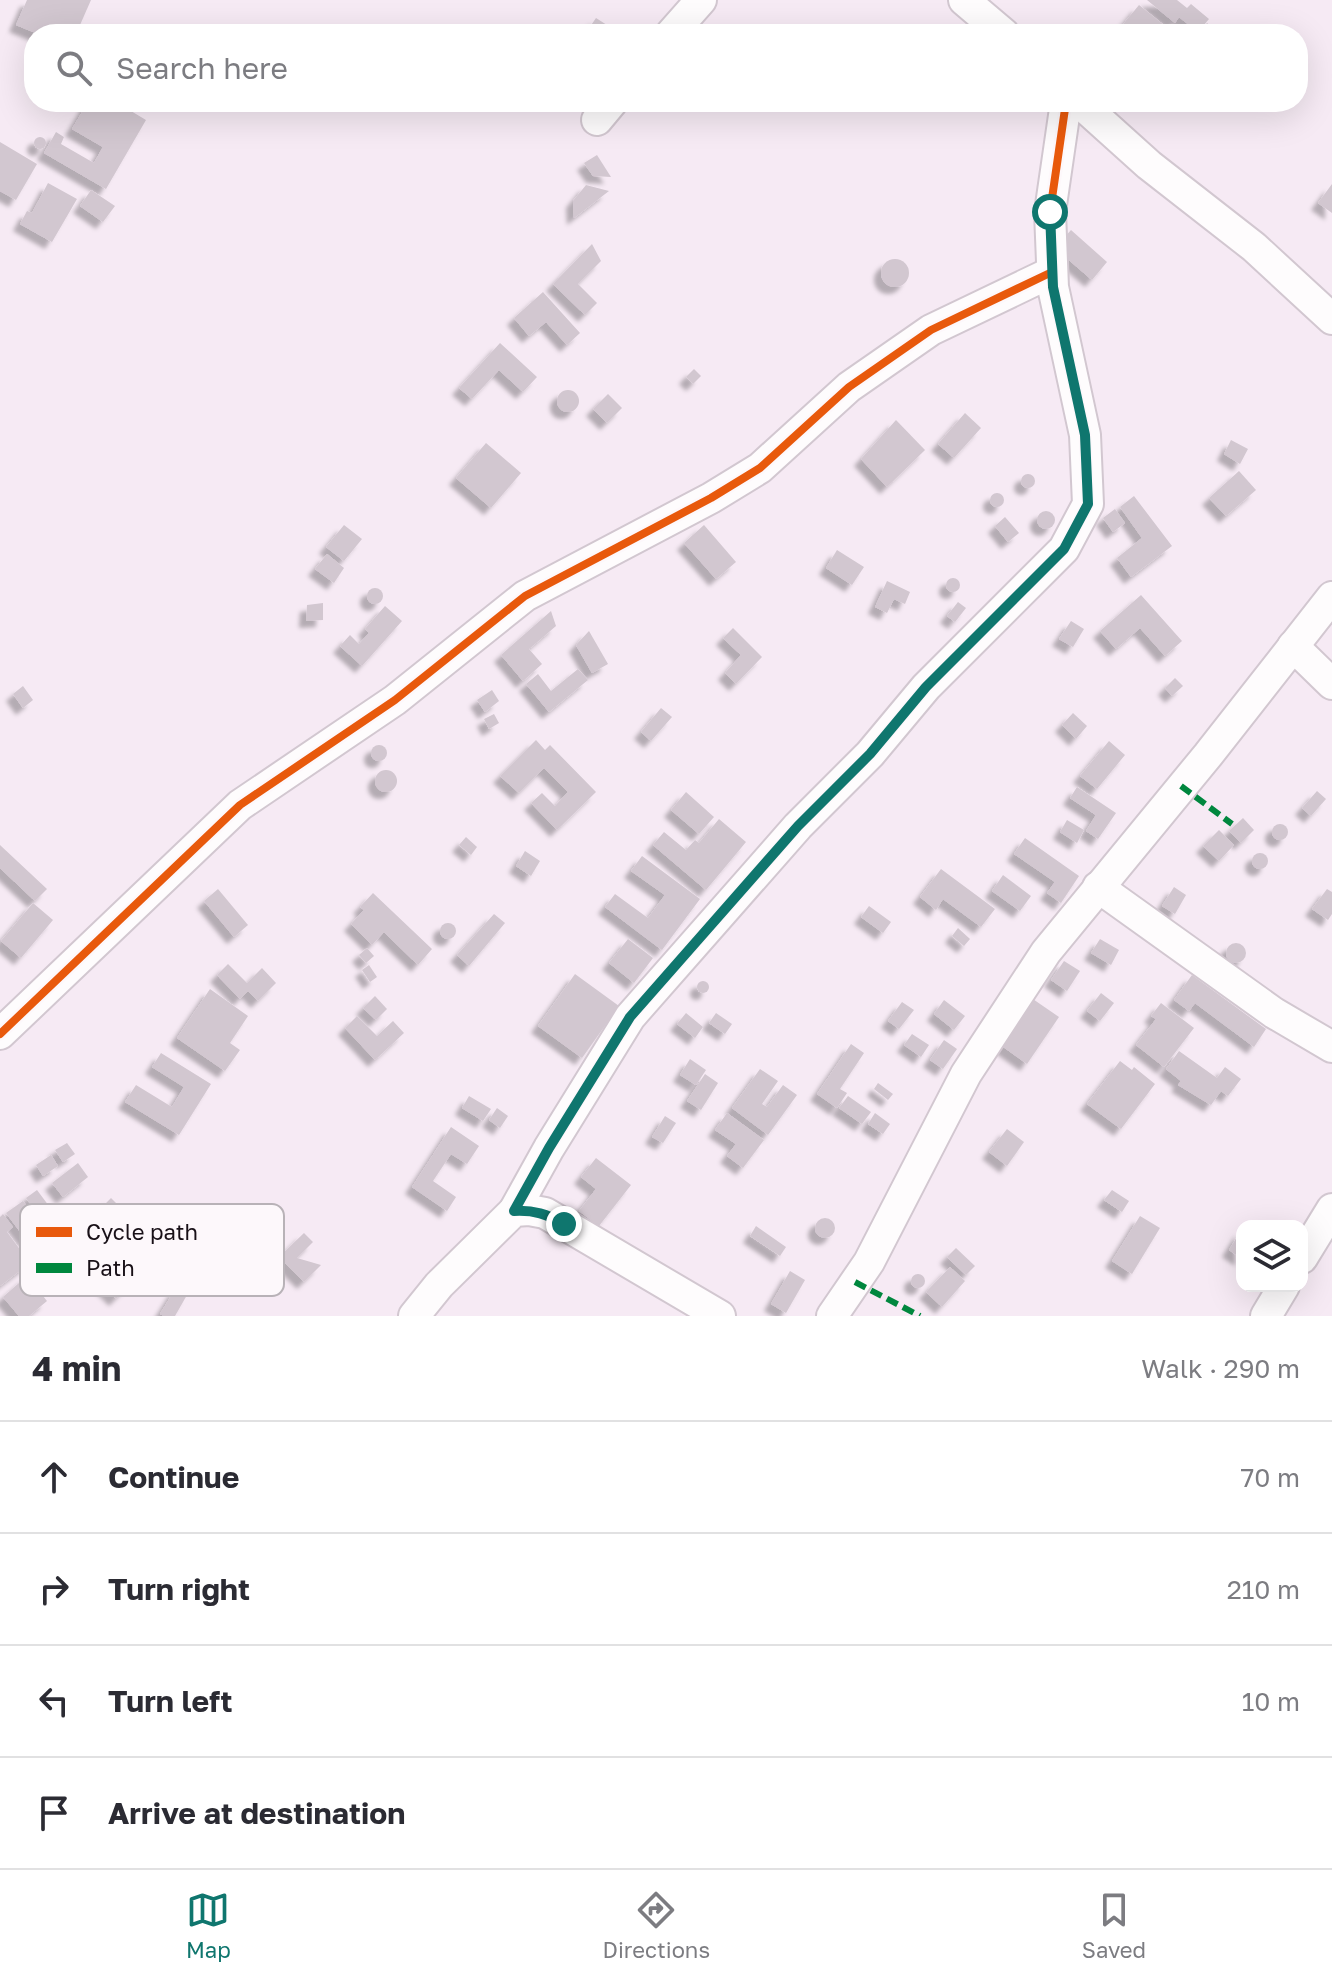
<!DOCTYPE html>
<meta charset="utf-8">
<style>
body{margin:0;font-family:"Golos Text",sans-serif;background:#f7f7f7;color:#2b2b33}
.controls{position:absolute;right:24px;bottom:24px;display:grid;overflow:hidden;border-radius:16px;box-shadow:0 8px 32px #0002}
.controls button{width:72px;height:72px;display:grid;place-items:center;padding:0;border:0;border-bottom:2px solid #e1e1e2;background:#fff;color:#2b2b33;font:40px sans-serif}
.stop{position:absolute;width:24px;height:24px;margin:-18px;border:6px solid #0f766e;border-radius:50%;background:#fff}
.stop.end{background:#0f766e;border-color:#fff;box-shadow:0 2px 8px #0008}
.list{margin:0;padding:0;list-style:none}
h2{display:flex;justify-content:space-between;align-items:center;height:104px;margin:0;padding:0 32px;font-size:34px}
h2 small{font-size:26px;font-weight:400;color:#7c7c81}
.list li{display:grid;grid-template-columns:52px 1fr auto;gap:24px;align-items:center;box-sizing:border-box;height:112px;padding:0 32px;border-top:2px solid #e1e1e2}
.list b{display:block;font-size:30px;white-space:nowrap}
.list em{font-size:26px;font-style:normal;color:#7c7c81}
.icon{flex:none;width:44px;height:44px;fill:none;stroke:currentColor;stroke-width:2;stroke-linecap:round;stroke-linejoin:round}
.map{position:relative;flex:none;width:1332px;height:1316px;overflow:hidden}
.search{position:absolute;background:#fff;box-shadow:0 8px 32px #0002;left:24px;right:24px;top:24px;height:88px;display:flex;align-items:center;gap:20px;box-sizing:border-box;padding:0 28px;border-radius:32px;color:#7c7c81;font-size:30px}
.sheet{height:552px;background:#fff}
nav{display:flex;justify-content:space-around;align-items:center;box-sizing:border-box;height:112px;border-top:2px solid #e1e1e2;background:#fff;font-size:22px;color:#7c7c81}
nav a{display:grid;justify-items:center;gap:4px}
nav .on{color:#0f766e}
.map>svg:first-child{display:block}
.building{fill:#d2c7d0;filter:url(#shadow)}
.lines{fill:none;stroke-linecap:round;stroke-linejoin:round}
.minor-casing{stroke:#d2c7d0;stroke-width:34}
.minor{stroke:#fefcfd;stroke-width:30}
.quiet{stroke:#00873e;stroke-width:6;stroke-dasharray:12 6;stroke-linecap:butt}
.cycleway-casing{stroke:#fdf8fb;stroke-width:13}
.cycleway{stroke:#e8590c;stroke-width:8}
.route{stroke:#0f766e;stroke-width:10}
.key{fill:#fdf8fb;stroke:#b8b2b7;stroke-width:2}
.key-label{font-size:22px;fill:#181017}
</style>
<div class="map">
<svg width="1332" height="1316" viewBox="0 0 1332 1316">
<defs>
<filter id="shadow"><feDropShadow dx="-7" dy="7" stdDeviation="2" flood-color="#0004"/></filter>
</defs>
<rect width="100%" height="100%" fill="#f6eaf4"/>
<!-- building -->
<g class="building">
<polygon points="27,0 91,0 76,34 38,34 16,25"/>
<polygon points="1147,0 1177,0 1187,8 1191,4 1209,19 1198,32 1179,17 1175,23"/>
<polygon points="1139,5 1165,26 1158,34 1115,34"/>
<polygon points="596,18 621,34 585,34"/>
<polygon points="1207,23 1220,34 1199,34"/>
<polygon points="88,102 116,102 146,120 106,189 44,153 56,132 64,137 61,144 94,163 103,147 72,129"/>
<circle cx="40" cy="143" r="6"/>
<polygon points="0,142 37,164 16,200 0,191"/>
<polygon points="597,155 611,177 593,176 584,163"/>
<polygon points="48,183 77,199 52,242 20,224 27,211 32,213"/>
<polygon points="1332,184 1332,213 1318,203"/>
<polygon points="586,185 609,191 574,218 573,201"/>
<polygon points="91,190 115,206 103,222 80,206"/>
<polygon points="1071,230 1107,262 1092,280 1055,248"/>
<polygon points="592,244 601,261 578,284 597,303 585,315 553,284"/>
<circle cx="895" cy="273" r="14"/>
<polygon points="543,292 580,333 567,345 546,322 529,336 514,318"/>
<polygon points="500,343 537,377 523,392 499,370 472,399 459,388"/>
<polygon points="694,369 701,376 693,384 686,377"/>
<circle cx="568" cy="401" r="11"/>
<polygon points="608,394 622,408 607,423 593,409"/>
<polygon points="965,413 981,428 954,458 938,444"/>
<polygon points="896,420 925,450 887,487 861,459"/>
<polygon points="1231,440 1248,449 1240,464 1224,454"/>
<polygon points="486,443 521,473 491,508 456,478"/>
<polygon points="1239,471 1256,490 1226,516 1209,498"/>
<circle cx="1028" cy="481" r="7"/>
<circle cx="997" cy="500" r="7"/>
<polygon points="1134,496 1172,546 1131,577 1117,558 1142,538 1120,507"/>
<polygon points="1115,509 1125,523 1113,532 1103,518"/>
<circle cx="1046" cy="520" r="9"/>
<polygon points="1005,517 1019,533 1008,542 995,526"/>
<polygon points="344,525 362,539 344,561 326,547"/>
<polygon points="704,525 736,562 716,579 684,543"/>
<polygon points="837,550 864,567 852,585 826,568"/>
<polygon points="327,554 344,568 334,583 315,569"/>
<circle cx="953" cy="585" r="7"/>
<polygon points="887,581 910,592 905,604 894,599 887,613 875,607"/>
<circle cx="375" cy="596" r="8"/>
<polygon points="1141,595 1182,641 1165,656 1140,628 1116,649 1100,631"/>
<polygon points="958,602 966,608 955,622 947,616"/>
<polygon points="323,603 323,620 306,621 307,605"/>
<polygon points="385,606 402,621 362,666 340,646 350,635 359,644 369,633 365,629"/>
<polygon points="551,611 556,626 529,649 542,664 523,681 501,655"/>
<polygon points="1071,621 1084,629 1073,647 1059,639"/>
<polygon points="733,628 762,657 736,684 725,673 741,655 723,638"/>
<polygon points="589,631 608,664 592,673 576,645"/>
<polygon points="578,669 588,680 549,712 526,684 538,674 551,691"/>
<polygon points="1175,678 1183,686 1172,696 1165,688"/>
<polygon points="23,686 33,700 23,708 13,694"/>
<polygon points="492,690 499,701 485,712 477,700"/>
<polygon points="661,708 672,717 651,741 641,732"/>
<polygon points="1073,713 1087,726 1076,739 1062,725"/>
<polygon points="494,714 499,723 489,729 484,719"/>
<polygon points="536,740 545,750 550,745 596,792 557,830 531,803 542,793 555,806 568,792 544,768 519,793 500,776"/>
<polygon points="1109,741 1125,755 1097,789 1080,776"/>
<circle cx="379" cy="753" r="8"/>
<circle cx="386" cy="781" r="11"/>
<polygon points="1077,787 1116,813 1098,839 1086,831 1096,815 1070,798"/>
<polygon points="1317,791 1326,799 1311,816 1302,808"/>
<polygon points="686,792 714,817 699,834 671,810"/>
<polygon points="1243,818 1254,830 1241,843 1229,831"/>
<polygon points="719,819 746,842 706,890 653,845 664,832 686,850 695,840 699,843"/>
<polygon points="1067,820 1084,830 1077,843 1060,832"/>
<circle cx="1280" cy="832" r="8"/>
<polygon points="1219,830 1234,845 1219,861 1203,846"/>
<polygon points="466,837 477,847 471,855 459,845"/>
<polygon points="1025,838 1079,876 1061,903 1047,893 1055,882 1014,854"/>
<polygon points="0,845 47,889 35,901 0,868"/>
<polygon points="525,851 540,861 531,876 516,866"/>
<circle cx="1260" cy="861" r="8"/>
<polygon points="642,856 700,899 662,950 605,907 615,894 648,918 665,895 631,871"/>
<polygon points="941,869 995,909 981,927 943,899 936,910 920,897"/>
<polygon points="1003,875 1031,896 1020,911 992,891"/>
<polygon points="1174,887 1186,895 1175,914 1162,906"/>
<polygon points="218,889 248,925 234,937 204,901"/>
<polygon points="1327,889 1332,892 1332,914 1328,920 1312,909"/>
<polygon points="373,893 432,949 418,965 384,932 372,945 351,924 364,910 360,907"/>
<polygon points="33,903 53,920 21,958 1,941"/>
<polygon points="869,906 891,922 883,933 861,917"/>
<polygon points="494,914 505,923 469,966 457,955"/>
<circle cx="448" cy="931" r="8"/>
<polygon points="958,928 970,939 964,946 952,936"/>
<polygon points="628,939 653,958 634,983 609,963"/>
<polygon points="1100,939 1119,950 1111,965 1091,953"/>
<circle cx="1236" cy="953" r="10"/>
<polygon points="367,948 374,956 366,963 359,955"/>
<polygon points="1064,961 1080,971 1067,991 1051,980"/>
<polygon points="228,964 247,983 262,968 276,983 258,1001 248,991 240,999 217,975"/>
<polygon points="369,965 377,977 370,982 362,970"/>
<polygon points="575,974 619,1006 582,1058 538,1026"/>
<polygon points="1192,975 1266,1029 1254,1047 1195,1003 1189,1011 1174,1000"/>
<circle cx="703" cy="987" r="6"/>
<polygon points="210,989 248,1016 230,1043 240,1050 225,1071 177,1038"/>
<polygon points="1101,993 1114,1003 1100,1021 1087,1011"/>
<polygon points="1027,995 1059,1017 1027,1064 1002,1046"/>
<polygon points="375,996 387,1009 376,1020 363,1008"/>
<polygon points="944,1000 965,1016 954,1030 934,1014"/>
<polygon points="902,1002 914,1010 899,1029 888,1021"/>
<polygon points="1161,1003 1194,1028 1164,1067 1136,1045 1156,1019 1151,1016"/>
<polygon points="686,1013 703,1027 695,1038 677,1024"/>
<polygon points="716,1013 732,1024 725,1034 709,1023"/>
<polygon points="357,1016 377,1036 393,1021 404,1033 375,1060 345,1028"/>
<polygon points="912,1034 929,1045 921,1057 904,1045"/>
<polygon points="944,1040 957,1049 943,1069 930,1060"/>
<polygon points="851,1044 864,1053 840,1089 847,1093 837,1108 817,1094"/>
<polygon points="1179,1051 1217,1078 1225,1067 1241,1079 1228,1096 1221,1091 1211,1105 1178,1085 1181,1081 1166,1069"/>
<polygon points="161,1053 211,1084 179,1135 125,1102 136,1085 172,1107 184,1087 152,1067"/>
<polygon points="690,1059 706,1070 696,1085 680,1075"/>
<polygon points="1120,1061 1132,1070 1134,1067 1155,1084 1121,1129 1087,1104"/>
<polygon points="760,1069 778,1081 762,1104 767,1107 783,1085 797,1095 768,1135 732,1108"/>
<polygon points="705,1074 718,1083 701,1110 687,1101"/>
<polygon points="878,1083 893,1094 888,1100 874,1089"/>
<polygon points="469,1096 491,1109 483,1121 462,1108"/>
<polygon points="848,1096 871,1112 862,1124 839,1108"/>
<polygon points="497,1108 508,1116 500,1128 489,1120"/>
<polygon points="727,1113 764,1140 743,1168 727,1156 736,1144 715,1130"/>
<polygon points="875,1113 890,1124 883,1134 868,1124"/>
<polygon points="665,1116 676,1123 663,1143 652,1137"/>
<polygon points="451,1127 479,1146 467,1164 451,1154 433,1181 456,1197 447,1211 412,1187"/>
<polygon points="1007,1129 1024,1142 1007,1166 989,1152"/>
<polygon points="67,1143 75,1154 63,1162 55,1150"/>
<polygon points="51,1155 58,1166 43,1176 36,1165"/>
<polygon points="596,1158 631,1185 599,1226 579,1211 596,1189 581,1177"/>
<polygon points="78,1163 88,1177 63,1197 52,1183"/>
<polygon points="37,1190 52,1210 41,1219 26,1198"/>
<polygon points="1112,1190 1129,1201 1122,1212 1104,1200"/>
<polygon points="111,1198 142,1229 111,1261 133,1282 116,1299 63,1247 76,1235 93,1252 116,1229 98,1211"/>
<polygon points="23,1201 44,1229 27,1241 6,1213"/>
<polygon points="3,1214 13,1227 7,1232 30,1263 0,1286 0,1217"/>
<polygon points="1140,1216 1160,1228 1132,1274 1112,1261"/>
<circle cx="825" cy="1228" r="10"/>
<polygon points="756,1226 786,1247 780,1256 750,1236"/>
<polygon points="1242,1229 1242,1259 1229,1250"/>
<polygon points="304,1233 313,1242 297,1258 321,1265 304,1282 279,1257"/>
<polygon points="956,1248 975,1266 966,1275 947,1257"/>
<polygon points="950,1267 965,1281 942,1307 926,1292"/>
<polygon points="790,1271 805,1280 786,1313 771,1304"/>
<circle cx="918" cy="1281" r="7"/>
<polygon points="27,1276 47,1301 29,1316 19,1316 3,1297"/>
<polygon points="176,1288 187,1295 175,1316 164,1316 160,1314"/>
</g>
<g class="lines">
<!-- minor casing -->
<g class="minor-casing">
<g id="minor">
<polyline points="964,0 1004,34"/>
<polyline points="671,34 701,0"/>
<polyline points="1079,102 1149,165 1254,247 1332,319"/>
<polyline points="597,120 612,102"/>
<polyline points="1293,646 1332,684"/>
<polyline points="1098,887 1274,1013 1332,1047"/>
<polyline points="0,1034 240,805 395,700 525,596 711,498 760,468 849,387 931,330 1052,272"/>
<polyline points="514,1211 549,1148 630,1017 798,826 870,754 926,687 1064,549 1088,504 1085,435 1053,287 1050,212 1066,102"/>
<polyline points="1302,1258 1332,1209"/>
<polyline points="414,1316 439,1285 514,1211 529,1210 545,1213 720,1316"/>
<polyline points="832,1316 869,1262 966,1074 1046,952 1208,755 1332,597"/>
<polyline points="1266,1316 1284,1286"/>
</g>
</g>
<!-- minor -->
<use href="#minor" class="minor"/>
<!-- quiet -->
<g class="quiet">
<polyline points="1181,786 1232,824"/>
<polyline points="855,1282 920,1316"/>
</g>
<!-- cycleway casing -->
<g class="cycleway-casing">
<g id="cycleway">
<polyline points="0,1034 240,805 395,700 525,596 711,498 760,468 849,387 931,330 1052,272"/>
<polyline points="514,1211 549,1148 630,1017 798,826 870,754 926,687 1064,549 1088,504 1085,435 1053,287 1050,212 1066,102"/>
</g>
</g>
<!-- cycleway -->
<use href="#cycleway" class="cycleway"/>
</g>
<g class="lines">
<!-- route -->
<path class="route" d="M564,1224C547,1214 534,1210 514,1211L549,1148L630,1017L798,826L870,754L926,687L1064,549L1088,504L1085,435L1053,287L1050,212"/>
</g>
<!-- legend -->
<rect x="20" y="1204" width="264" height="92" rx="12" class="key"/>
<rect x="36" y="1227" width="36" height="10" fill="#e8590c"/>
<rect x="36" y="1263" width="36" height="10" fill="#00873e"/>
<g class="key-label">
<text x="86" y="1240">Cycle path</text>
<text x="86" y="1276">Path</text>
</g>
</svg>
<div class="controls">
<button><svg class="icon" aria-label="layers" viewBox="0 0 24 24"><path d="M12 4l9 5-9 5-9-5zM3 14l9 5 9-5"/></svg></button>
</div>
<div class="stop" style="left:1050px;top:212px"></div>
<div class="stop end" style="left:564px;top:1224px"></div>
<div class="search"><svg class="icon" aria-label="search" viewBox="0 0 24 24"><circle cx="10" cy="10" r="6"/><path d="M15 15l6 6"/></svg>Search here</div>
</div>
<section class="sheet">
<h2>4 min<small>Walk · 290 m</small></h2>
<ul class="list">
<li><svg class="icon" aria-label="ahead" viewBox="0 0 24 24"><path d="M12 20V5M6 11l6-6 6 6"/></svg><div><b>Continue</b></div><em>70 m</em></li>
<li><svg class="icon" aria-label="right" viewBox="0 0 24 24"><path d="M7 20v-9h11M14 6l5 5-5 5"/></svg><div><b>Turn right</b></div><em>210 m</em></li>
<li><svg class="icon" aria-label="left" viewBox="0 0 24 24"><path d="M17 20v-9H6M10 6l-5 5 5 5"/></svg><div><b>Turn left</b></div><em>10 m</em></li>
<li><svg class="icon" aria-label="arrive" viewBox="0 0 24 24"><path d="M6 21V4h12l-3 4 3 4H6"/></svg><div><b>Arrive at destination</b></div></li>
</ul>
</section>
<nav>
<a class="on"><svg class="icon" aria-label="map" viewBox="0 0 24 24"><path d="M3 6l6-2 6 2 6-2v14l-6 2-6-2-6 2zM9 4v14M15 6v14"/></svg>Map</a>
<a><svg class="icon" aria-label="directions" viewBox="0 0 24 24"><path d="M12 3l9 9-9 9-9-9zM9 14v-3h6M13 9l2 2-2 2"/></svg>Directions</a>
<a><svg class="icon" aria-label="saved" viewBox="0 0 24 24"><path d="M7 4h10v16l-5-4-5 4z"/></svg>Saved</a>
</nav>
